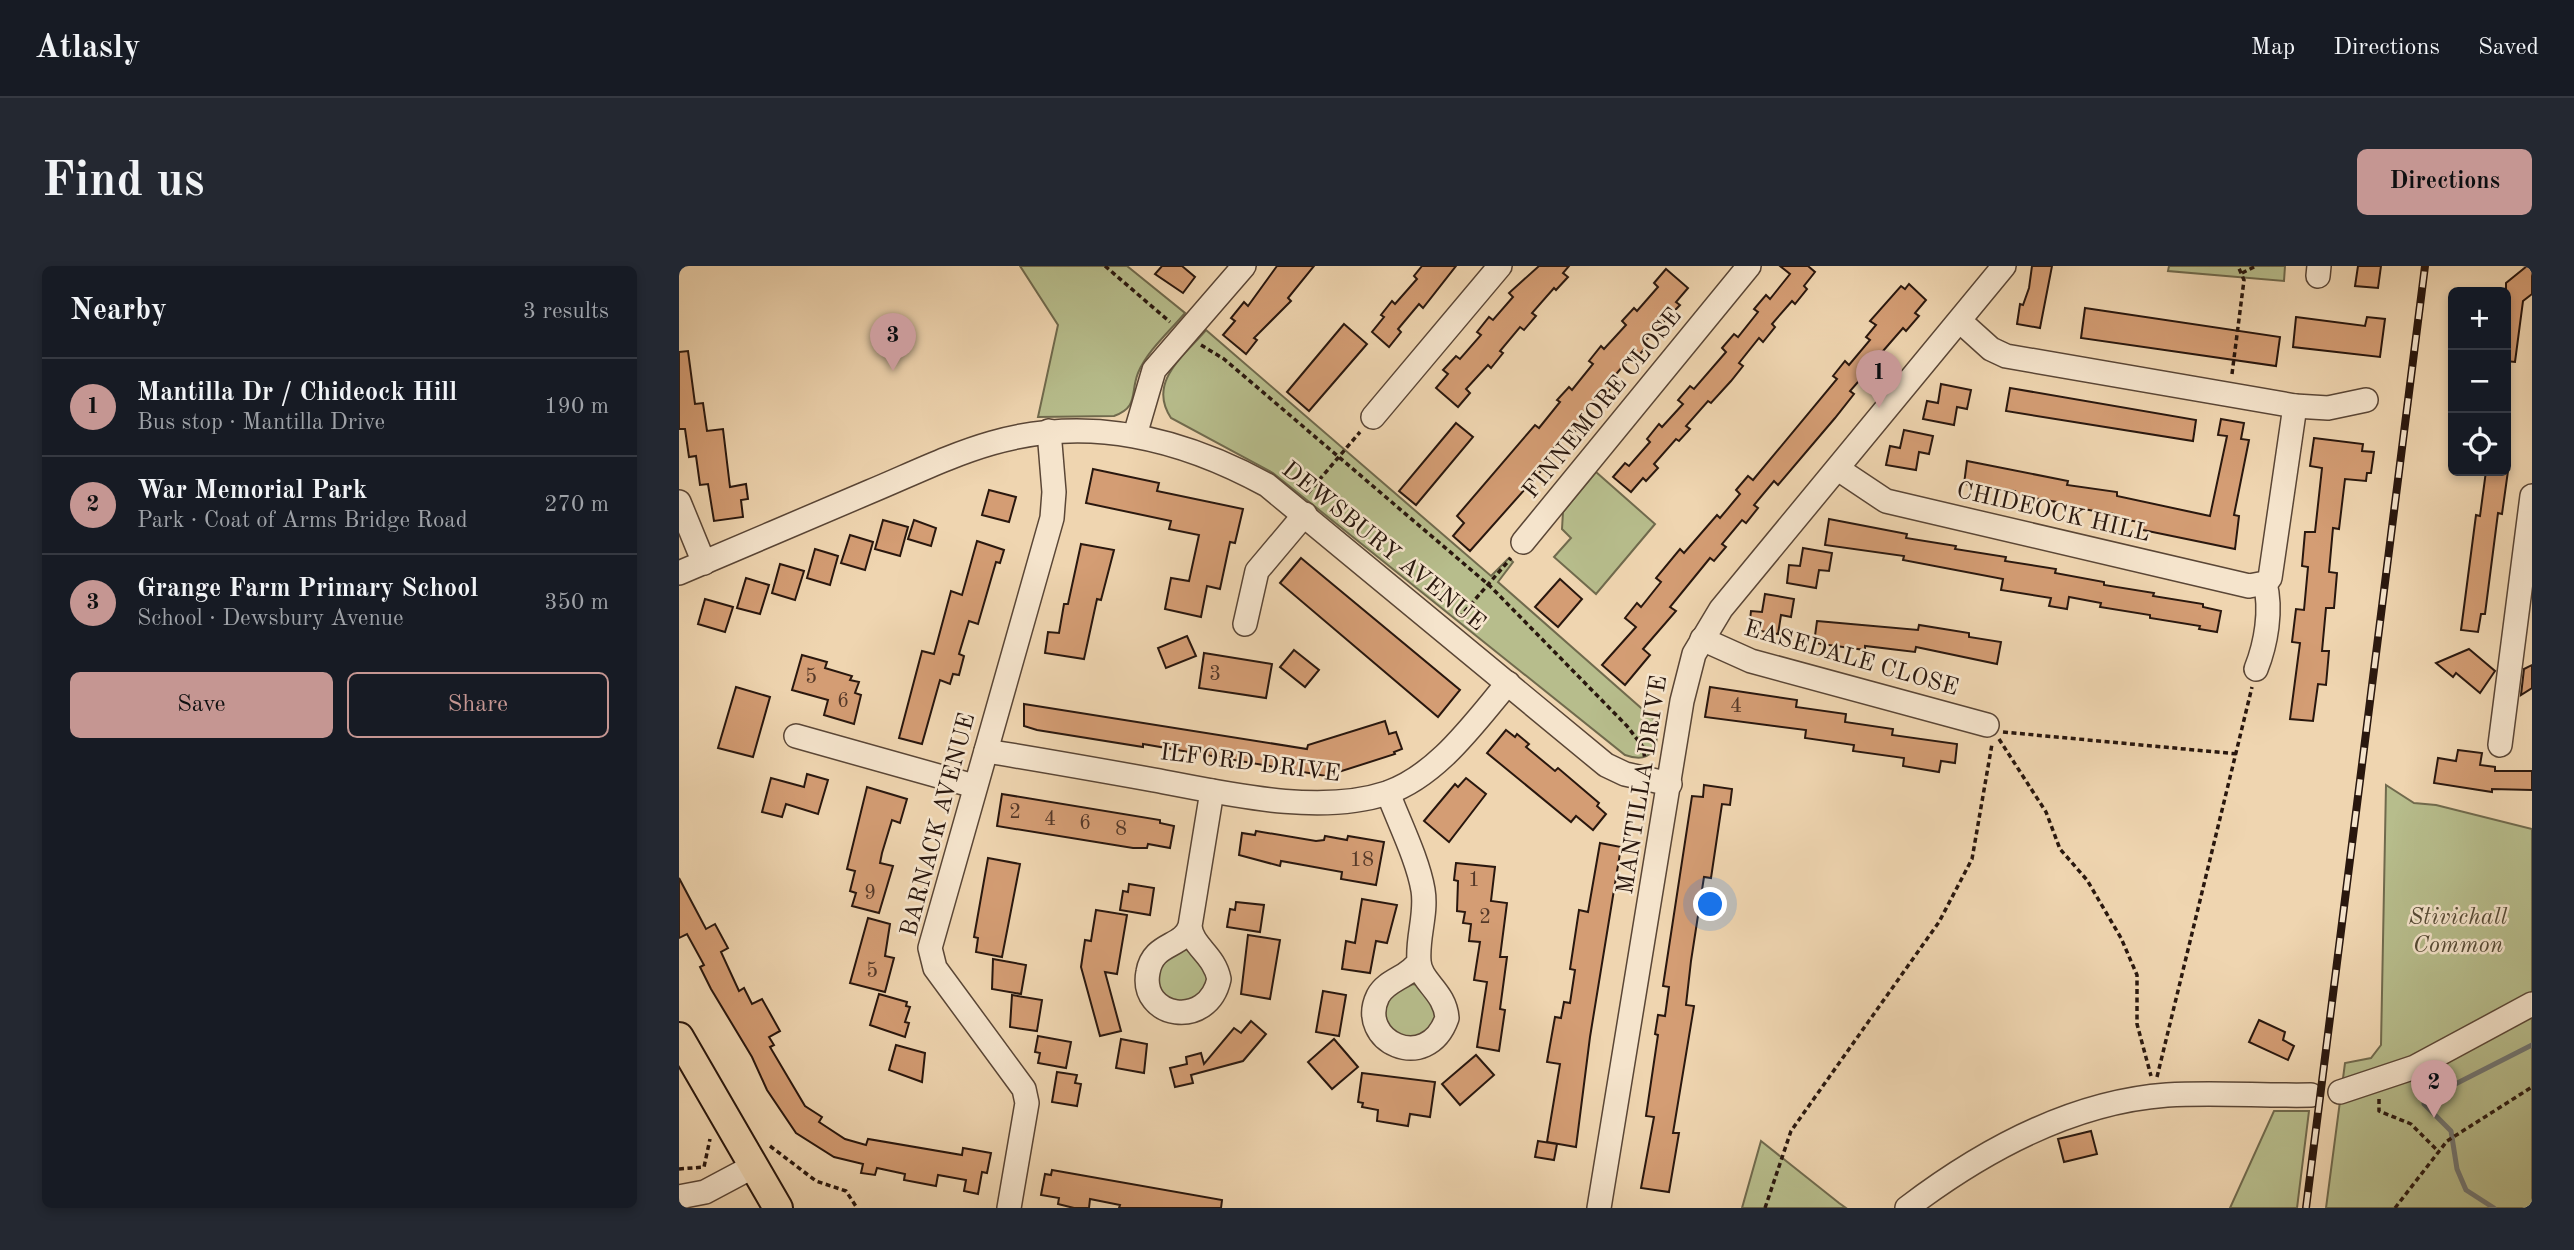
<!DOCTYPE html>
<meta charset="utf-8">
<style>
body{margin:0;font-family:"Old Standard TT",serif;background:#242831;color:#f1f3f6}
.controls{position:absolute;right:21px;top:21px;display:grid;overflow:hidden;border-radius:10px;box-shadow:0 4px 10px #0003}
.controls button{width:63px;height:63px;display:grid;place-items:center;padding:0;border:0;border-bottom:2px solid #363941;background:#171b24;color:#f1f3f6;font:35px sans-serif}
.you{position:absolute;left:1032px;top:639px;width:24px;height:24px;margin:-18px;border:5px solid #fff;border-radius:50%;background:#1a73e8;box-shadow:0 0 0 10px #1a73e833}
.badge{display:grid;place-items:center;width:46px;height:46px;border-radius:50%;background:#c59692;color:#111;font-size:23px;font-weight:700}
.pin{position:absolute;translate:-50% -58px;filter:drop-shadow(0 2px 4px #0008)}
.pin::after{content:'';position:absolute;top:37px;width:24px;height:21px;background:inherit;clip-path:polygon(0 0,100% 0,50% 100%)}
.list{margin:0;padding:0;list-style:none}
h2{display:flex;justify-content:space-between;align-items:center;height:91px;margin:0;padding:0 28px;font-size:30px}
h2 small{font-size:23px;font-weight:400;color:#9ea1a6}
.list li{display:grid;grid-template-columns:46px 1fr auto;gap:21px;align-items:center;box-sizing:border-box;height:98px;padding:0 28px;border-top:2px solid #363941}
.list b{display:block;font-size:26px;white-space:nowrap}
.list p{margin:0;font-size:23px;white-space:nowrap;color:#9ea1a6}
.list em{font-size:23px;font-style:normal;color:#9ea1a6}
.actions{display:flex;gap:14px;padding:21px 28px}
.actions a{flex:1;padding:16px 0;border:2px solid #c59692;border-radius:10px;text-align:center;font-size:24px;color:#c59692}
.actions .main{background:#c59692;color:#111}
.icon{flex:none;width:38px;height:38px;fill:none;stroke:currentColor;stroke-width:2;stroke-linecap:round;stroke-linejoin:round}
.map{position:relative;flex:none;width:1853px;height:942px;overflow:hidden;border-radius:10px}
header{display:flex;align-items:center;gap:42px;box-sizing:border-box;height:98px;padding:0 35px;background:#171b24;border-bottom:2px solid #363941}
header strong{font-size:33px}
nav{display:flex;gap:38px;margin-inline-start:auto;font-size:24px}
.intro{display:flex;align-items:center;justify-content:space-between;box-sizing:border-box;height:168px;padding:0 42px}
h1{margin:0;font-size:49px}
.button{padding:18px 32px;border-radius:10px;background:#c59692;color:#111;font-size:24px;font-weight:700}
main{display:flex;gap:42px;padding:0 42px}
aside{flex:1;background:#171b24;border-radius:10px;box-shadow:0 4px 10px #0003}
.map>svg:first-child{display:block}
.green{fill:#b7bd8c;stroke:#706a4d;stroke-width:2}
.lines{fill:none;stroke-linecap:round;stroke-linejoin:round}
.stream{stroke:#707674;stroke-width:5}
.building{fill:#d49d74;stroke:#29170e;stroke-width:2}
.minor-casing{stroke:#5a4636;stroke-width:26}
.major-casing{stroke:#29170e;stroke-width:32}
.path{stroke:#29170e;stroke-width:3.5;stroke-dasharray:5 3.5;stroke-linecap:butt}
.minor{stroke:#f5e4cc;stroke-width:23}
.major{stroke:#efd5b0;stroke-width:28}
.rail-casing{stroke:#29170e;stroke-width:8}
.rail{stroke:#f5e4cc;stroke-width:5;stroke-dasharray:16;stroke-linecap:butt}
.labels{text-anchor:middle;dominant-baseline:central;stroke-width:5;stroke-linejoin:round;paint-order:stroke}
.number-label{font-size:21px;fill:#543828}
.street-label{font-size:24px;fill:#29170e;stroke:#f5e4cc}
.park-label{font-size:24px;font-style:italic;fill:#544934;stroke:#f5e4cc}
</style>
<header>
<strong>Atlasly</strong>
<nav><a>Map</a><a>Directions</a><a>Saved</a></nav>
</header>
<div class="intro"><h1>Find us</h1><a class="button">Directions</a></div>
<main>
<aside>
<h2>Nearby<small>3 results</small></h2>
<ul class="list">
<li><span class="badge">1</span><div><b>Mantilla Dr / Chideock Hill</b><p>Bus stop · Mantilla Drive</p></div><em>190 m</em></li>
<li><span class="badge">2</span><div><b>War Memorial Park</b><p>Park · Coat of Arms Bridge Road</p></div><em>270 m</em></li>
<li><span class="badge">3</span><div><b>Grange Farm Primary School</b><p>School · Dewsbury Avenue</p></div><em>350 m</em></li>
</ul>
<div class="actions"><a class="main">Save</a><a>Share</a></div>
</aside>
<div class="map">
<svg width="1853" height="942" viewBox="0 0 1853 942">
<rect width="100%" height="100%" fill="#efd5b0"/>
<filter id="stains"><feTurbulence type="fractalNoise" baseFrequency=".00286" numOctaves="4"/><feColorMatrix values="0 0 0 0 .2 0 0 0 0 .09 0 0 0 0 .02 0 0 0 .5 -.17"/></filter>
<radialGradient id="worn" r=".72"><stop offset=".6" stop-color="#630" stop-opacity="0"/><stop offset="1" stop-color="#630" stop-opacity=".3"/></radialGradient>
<!-- green -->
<g class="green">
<path d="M341,0H448L506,47C491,65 468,85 459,107C451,127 460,141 435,150L359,151L379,59Z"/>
<polygon points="1490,0 1606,0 1605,15 1489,5"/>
<path d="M527,64L812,310L830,292L834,296L819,316L978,456C980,480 974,499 946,489L594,207L492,152C468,116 505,90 527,64Z"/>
<polygon points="917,206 976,258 917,328 875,291 892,272 883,263 884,246"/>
<polygon points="1707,519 1735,537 1757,539 1853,563 1853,942 1647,942 1666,797 1692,792 1702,779"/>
<path d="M506,683L516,686L533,712L518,738L482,733C473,698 474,699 506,683Z"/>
<path d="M732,718L741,719L761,749L746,773L711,768C700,734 702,735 732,718Z"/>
<polygon points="1595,845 1630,845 1618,942 1551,942"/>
<polygon points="1082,875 1160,937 1167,942 1063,942"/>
</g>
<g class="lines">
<!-- stream -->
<polyline class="stream" points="1815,942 1787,924 1778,903 1772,865 1745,838 1745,834 1853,779"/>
</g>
<!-- building -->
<g class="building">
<polygon points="483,0 503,0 516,11 504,27 476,8"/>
<polygon points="598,0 635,0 609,32 612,35 575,72 578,74 567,88 544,69 556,55 552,52 565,36 569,40"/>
<polygon points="743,0 777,0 744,42 740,38 719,63 722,66 710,81 693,66 705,51 702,49 713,35 716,38 738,13 735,10"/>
<polygon points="860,0 890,0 884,7 889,11 877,24 875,22 853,47 857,50 845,64 841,61 821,85 824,87 812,102 809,99 787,123 791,127 779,141 757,122 769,108 764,104 777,90 781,93 802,69 798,66 810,51 814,54 834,31 830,27"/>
<polygon points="1101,0 1129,0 1136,6 1125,20 1128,23 1116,38 1113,35 1093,58 1096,61 1084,76 1080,72 1060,97 1064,100 1052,115 1032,137 1029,135 1007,160 1011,163 1000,175 997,173 975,198 979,202 967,215 964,212 952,226 934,211 946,197 950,200 971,176 968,173 980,158 983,161 1004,138 999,134 1011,120 1015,123 1047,86 1043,82 1055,68 1059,71 1079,46 1075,43 1087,29 1091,33 1111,8"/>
<polygon points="1353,0 1373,0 1361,62 1338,58 1341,38 1344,39 1350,22"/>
<polygon points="1679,0 1702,0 1699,22 1676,20"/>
<polygon points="1848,0 1853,0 1853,28 1844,35 1836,96 1827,95 1827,17"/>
<polygon points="987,3 1009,22 997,36 1001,39 966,75 969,78 957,93 953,89 933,113 937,116 925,131 920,128 900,152 904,156 892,170 887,166 867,192 871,195 791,285 774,270 785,257 778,250 856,159 860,162 881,136 878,134 890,121 893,124 914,98 910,95 922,80 925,83 947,59 943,55 955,42 958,45 979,21 975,17"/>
<polygon points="1230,18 1247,34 1236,47 1240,50 1227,65 1224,62 1204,85 1208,89 1195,104 1192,101 1171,125 1175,128 1156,152 1099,219 1095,215 1075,239 1079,242 1067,257 1063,254 1043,278 1047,281 1035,295 1031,292 991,341 997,345 964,383 971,389 946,419 923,399 957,361 946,352 958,337 962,341 982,316 977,312 1001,283 1005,287 1038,249 1041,252 1061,228 1057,224 1069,210 1074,214 1158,113 1154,110 1166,95 1170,99 1191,74 1187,71 1197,59 1191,55 1222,20 1226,23"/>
<polygon points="1406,42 1601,71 1597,100 1402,72"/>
<polygon points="1617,51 1686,60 1688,51 1706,53 1701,91 1614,81"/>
<polygon points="665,58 688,78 630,145 608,126"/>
<polygon points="9,85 16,138 24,137 28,165 44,163 51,221 67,218 69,233 62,234 64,251 35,255 29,218 21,219 17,190 10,191 6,163 0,163 0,86"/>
<polygon points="1262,118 1292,124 1288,143 1278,141 1275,159 1244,153 1248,135 1259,137"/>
<polygon points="1331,122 1517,154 1514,175 1327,145"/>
<polygon points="1542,153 1565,157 1562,173 1570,174 1555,249 1560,250 1556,283 1459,263 1461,256 1434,252 1435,248 1385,240 1385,237 1335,229 1336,225 1285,218 1288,195 1389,215 1388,219 1438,226 1438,230 1531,250 1548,170 1539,169"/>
<polygon points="777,157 794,171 737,239 720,225"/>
<polygon points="1225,164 1254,170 1250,188 1240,186 1237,204 1207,199 1211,180 1221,182"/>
<polygon points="1635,172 1684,178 1683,185 1695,186 1692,207 1688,207 1687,215 1666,213 1660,263 1654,262 1650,306 1658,307 1655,342 1647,342 1643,385 1650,385 1647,419 1639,418 1634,455 1611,453 1621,377 1613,376 1617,343 1625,344 1629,301 1623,300 1626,266 1636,266 1643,202 1631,200"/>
<polygon points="414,203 480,217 478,225 564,243 556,277 551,276 541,323 528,320 522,351 486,343 492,312 510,315 520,269 490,263 492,255 407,237"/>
<polygon points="1807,205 1829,205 1823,248 1819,247 1806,348 1802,348 1799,366 1782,364 1797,249 1801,250"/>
<polygon points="310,224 337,231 330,256 303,249"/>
<polygon points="1150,253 1228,268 1227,272 1277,280 1276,283 1327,291 1326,295 1377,303 1376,307 1425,316 1425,319 1475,327 1474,330 1524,338 1524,341 1542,345 1538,366 1520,363 1521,360 1471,352 1471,349 1421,341 1422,337 1390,331 1388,343 1370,340 1372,332 1322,324 1324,313 1224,294 1225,290 1146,279"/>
<polygon points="204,254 229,261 221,290 196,283"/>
<polygon points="235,254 257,262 252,280 229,273"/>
<polygon points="171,269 194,276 186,304 162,297"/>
<polygon points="298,275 325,284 321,297 317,296 299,358 290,355 280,388 285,390 280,409 274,408 271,418 261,414 243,478 220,472 243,385 255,388 272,325 283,329"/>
<polygon points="402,278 435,284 422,334 418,333 405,393 366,387 369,366 380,367 385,338 389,338"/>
<polygon points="1124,282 1153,287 1150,305 1140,304 1137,322 1108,317 1110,299 1121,300"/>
<polygon points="136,283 159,290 151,319 128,312"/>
<polygon points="622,292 781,424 759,451 601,317"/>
<polygon points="101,298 125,305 116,334 93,327"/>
<polygon points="67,312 90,319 81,348 58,342"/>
<polygon points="881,313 903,333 879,361 856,341"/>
<polygon points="1086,328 1115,333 1112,351 1102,349 1099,368 1070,363 1072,345 1083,346"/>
<polygon points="26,333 54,341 46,366 19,358"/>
<polygon points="1138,355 1239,364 1240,359 1290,367 1290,371 1322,376 1318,398 1237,381 1236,386 1186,380 1186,384 1135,377"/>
<polygon points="508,370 517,390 487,402 479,382"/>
<polygon points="1790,383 1816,405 1801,427 1777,407 1774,411 1757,397"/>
<polygon points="615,384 640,404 626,421 601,401"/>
<polygon points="525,387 593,398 587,432 520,422"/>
<polygon points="123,389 148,396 146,402 173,410 171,414 180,416 176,427 182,429 175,458 145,449 149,434 113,424"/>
<polygon points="1853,399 1853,422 1842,429 1845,403"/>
<polygon points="57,421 91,431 74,491 39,482"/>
<polygon points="1031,421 1118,434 1117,441 1167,448 1166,456 1214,463 1213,469 1278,478 1276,497 1262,495 1260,506 1224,500 1225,492 1174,485 1175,479 1126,472 1127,464 1026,451"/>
<polygon points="345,438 628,483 629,479 706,455 710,468 717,466 723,483 715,486 716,488 647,510 464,478 464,481 358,464 345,460"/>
<polygon points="827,464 836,471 838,468 850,478 847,481 876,505 879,502 920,537 918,540 927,548 914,564 897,550 892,556 808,487"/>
<polygon points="1779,484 1803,487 1801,499 1816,501 1816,505 1853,505 1853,524 1813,523 1813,526 1755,517 1759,492 1777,495"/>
<polygon points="128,508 149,514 139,548 107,538 103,551 83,546 92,512 125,521"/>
<polygon points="787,512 807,528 770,576 745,555 776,518 779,521"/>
<polygon points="1025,519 1053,523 1051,539 1043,538 1032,612 1025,611 1012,695 1007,739 1015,740 994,867 1000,867 990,926 962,922 975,851 967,850 979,769 976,768 979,749 986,750 990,721 984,720 1013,530 1024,531"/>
<polygon points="188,521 228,533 221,557 213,554 203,587 201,597 214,600 200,647 173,640 177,627 171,625 176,605 168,603"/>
<polygon points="323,528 481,554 481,557 495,560 491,582 469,578 468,582 454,582 318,560"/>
<polygon points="577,565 637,575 645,574 646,570 668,574 669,570 705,576 697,619 662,613 663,606 602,595 601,600 560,589 563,567 576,569"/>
<polygon points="921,577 942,581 911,771 897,881 868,876 881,798 868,796 876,751 882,752 885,736 891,737 896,704 891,703 900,644 909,646"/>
<polygon points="309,592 341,598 323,691 297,686 299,672 295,671"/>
<polygon points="777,597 816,601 812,635 828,637 821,691 828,691 821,743 826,744 820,785 798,781 808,716 795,714 801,676 790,675 792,658 784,657 786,646 778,645 779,615 775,614"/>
<polygon points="0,612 27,663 36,658 49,682 42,686 60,725 65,722 73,738 83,733 101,765 90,771 95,779 91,781 126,840 143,851 140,856 166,873 187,879 189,873 283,889 284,882 312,887 308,907 303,906 299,928 285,925 287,914 259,909 257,920 225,914 226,908 198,902 196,909 182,907 184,898 155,891 117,867 88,824 73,791 32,723 21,701 25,699 8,668 0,672"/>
<polygon points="450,618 475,622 471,649 441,644 444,625 449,626"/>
<polygon points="683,633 718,639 708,677 697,675 691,707 663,703 667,675 676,677"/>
<polygon points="557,636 585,639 581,666 548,661 551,643 556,644"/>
<polygon points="417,644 448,649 438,708 426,706 442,765 421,770 402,701 406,674 412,675"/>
<polygon points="189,652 211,658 206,690 215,692 206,726 171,717"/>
<polygon points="569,669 601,674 591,733 562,728"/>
<polygon points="314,693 347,699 342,728 313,723"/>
<polygon points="644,725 667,729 660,770 637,766"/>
<polygon points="200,728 228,736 227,740 231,741 226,756 230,757 226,771 191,759"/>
<polygon points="333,729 363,734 358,765 331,761"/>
<polygon points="1580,754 1606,766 1604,774 1615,780 1609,794 1570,776"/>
<polygon points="572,755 587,768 564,795 512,809 514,817 496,821 491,802 508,798 507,791 522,787 525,798 555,762 562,767"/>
<polygon points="359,770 392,776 387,802 359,797 361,787 356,786"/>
<polygon points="442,773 468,778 465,807 437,802"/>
<polygon points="655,773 679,801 653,823 629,796"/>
<polygon points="217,779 246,787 243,816 210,804"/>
<polygon points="797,789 815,809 781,839 763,818"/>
<polygon points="378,806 398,809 396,817 402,818 398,840 373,836"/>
<polygon points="683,807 756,816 751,851 731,848 729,860 698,855 699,844 683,841 684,837 679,836"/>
<polygon points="1412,865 1418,888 1385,896 1379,873"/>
<polygon points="859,875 878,878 875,894 856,891"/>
<polygon points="373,904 543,934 542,942 440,942 441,939 411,933 410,942 395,942 379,938 380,932 362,929 366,908 372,909"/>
</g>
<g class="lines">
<!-- minor casing -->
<g class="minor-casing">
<g id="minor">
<polyline points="1639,10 1640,0"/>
<polyline points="1616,140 1649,142 1687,134"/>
<polyline points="694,151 821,0"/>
<polyline points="456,169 475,104 565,0"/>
<polyline points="1159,203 1207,235 1570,320 1586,317 1591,312 1616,140 1327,90 1312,83 1282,56"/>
<polyline points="0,236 25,297"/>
<polyline points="844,276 1070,0"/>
<path d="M0,307C63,280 127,253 190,226C231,209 271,189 313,177C410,149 502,172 588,219L927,499L946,508L991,518"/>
<polyline points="566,358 578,305 626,248"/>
<polyline points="1023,373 1072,395 1308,459"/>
<path d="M1577,403C1587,378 1593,344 1586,317"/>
<polyline points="117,470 295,520"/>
<polyline points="1821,479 1853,230"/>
<path d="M307,485C363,494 419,504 475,514C545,527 639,550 708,527C759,509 795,457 829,417"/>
<path d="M709,527C720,556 739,594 744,624C748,648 738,671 740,695C741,716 766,725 768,752C748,809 677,775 699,730C708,713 730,712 740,695"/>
<path d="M511,660C504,682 474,676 469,706C460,752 529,764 540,713C535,688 513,681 511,660L533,525"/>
<polyline points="1661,826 1736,801 1853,738"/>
<polyline points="0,931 26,926 73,901"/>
<polyline points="330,942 348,837 345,823 256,702 251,682 373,252 375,226 370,165"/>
<polyline points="920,942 1003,435 1015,388 1042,343 1325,0"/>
<path d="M1228,942C1303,885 1392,836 1488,829C1536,826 1584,830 1632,829"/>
</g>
</g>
<!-- major casing -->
<g class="major-casing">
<polyline id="major" points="0,771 99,942"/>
</g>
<!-- path -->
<g class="path">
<polyline points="426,0 491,56"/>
<polyline points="1563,7 1577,0"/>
<polyline points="522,79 545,93 811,320 948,460 964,481 966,494"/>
<polyline points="1553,108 1565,14 1559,0"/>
<polyline points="629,227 681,166"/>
<polyline points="780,352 832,292"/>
<polyline points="1324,466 1559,488"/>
<polyline points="1320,473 1367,546 1381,583 1408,614 1442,672 1458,709 1458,758 1472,810"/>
<polyline points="1478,811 1573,421"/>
<polyline points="1700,833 1700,845 1732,858 1760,886"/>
<polyline points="91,880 137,915 167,925 178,942"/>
<polyline points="0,903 25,901 31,873"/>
<polyline points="1086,942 1112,865 1260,656 1293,593 1313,478"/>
<polyline points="1716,942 1768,875 1853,821"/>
</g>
<!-- minor -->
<use href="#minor" class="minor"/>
<!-- major -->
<use href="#major" class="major"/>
<!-- rail casing -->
<g class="rail-casing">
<polyline id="rail" points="1627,942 1746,0"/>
</g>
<!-- rail -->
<use href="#rail" class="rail"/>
</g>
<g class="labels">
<!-- number labels -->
<g class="number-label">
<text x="536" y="408">3</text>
<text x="132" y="411">5</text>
<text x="164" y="435">6</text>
<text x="1057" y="440">4</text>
<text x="336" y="546">2</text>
<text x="371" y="553">4</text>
<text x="406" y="557">6</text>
<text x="442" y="563">8</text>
<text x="683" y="594">18</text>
<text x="795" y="614">1</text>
<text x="191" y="627">9</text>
<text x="806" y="651">2</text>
<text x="193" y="705">5</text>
</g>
<!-- street labels -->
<g class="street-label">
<text transform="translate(924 138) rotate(-51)">FINNEMORE CLOSE</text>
<text transform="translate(1374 247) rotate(13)">CHIDEOCK HILL</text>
<text transform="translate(704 281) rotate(39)">DEWSBURY AVENUE</text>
<text transform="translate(1172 393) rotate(16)">EASEDALE CLOSE</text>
<text transform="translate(571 498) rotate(7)">ILFORD DRIVE</text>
<text transform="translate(964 519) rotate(-81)">MANTILLA DRIVE</text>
<text transform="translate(260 559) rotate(-75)">BARNACK AVENUE</text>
</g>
<!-- park labels -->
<g class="park-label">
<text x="1779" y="652">Stivichall<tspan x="1779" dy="28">Common</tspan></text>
</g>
</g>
<rect width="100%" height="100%" filter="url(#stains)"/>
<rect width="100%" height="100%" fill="url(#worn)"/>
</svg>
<div class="controls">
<button>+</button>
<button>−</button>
<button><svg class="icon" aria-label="locate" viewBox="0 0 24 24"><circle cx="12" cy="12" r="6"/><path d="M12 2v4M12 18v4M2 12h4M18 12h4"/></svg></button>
</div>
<div class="you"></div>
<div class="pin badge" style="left:1200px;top:142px">1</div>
<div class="pin badge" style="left:1755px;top:852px">2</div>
<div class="pin badge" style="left:214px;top:105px">3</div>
</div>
</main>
